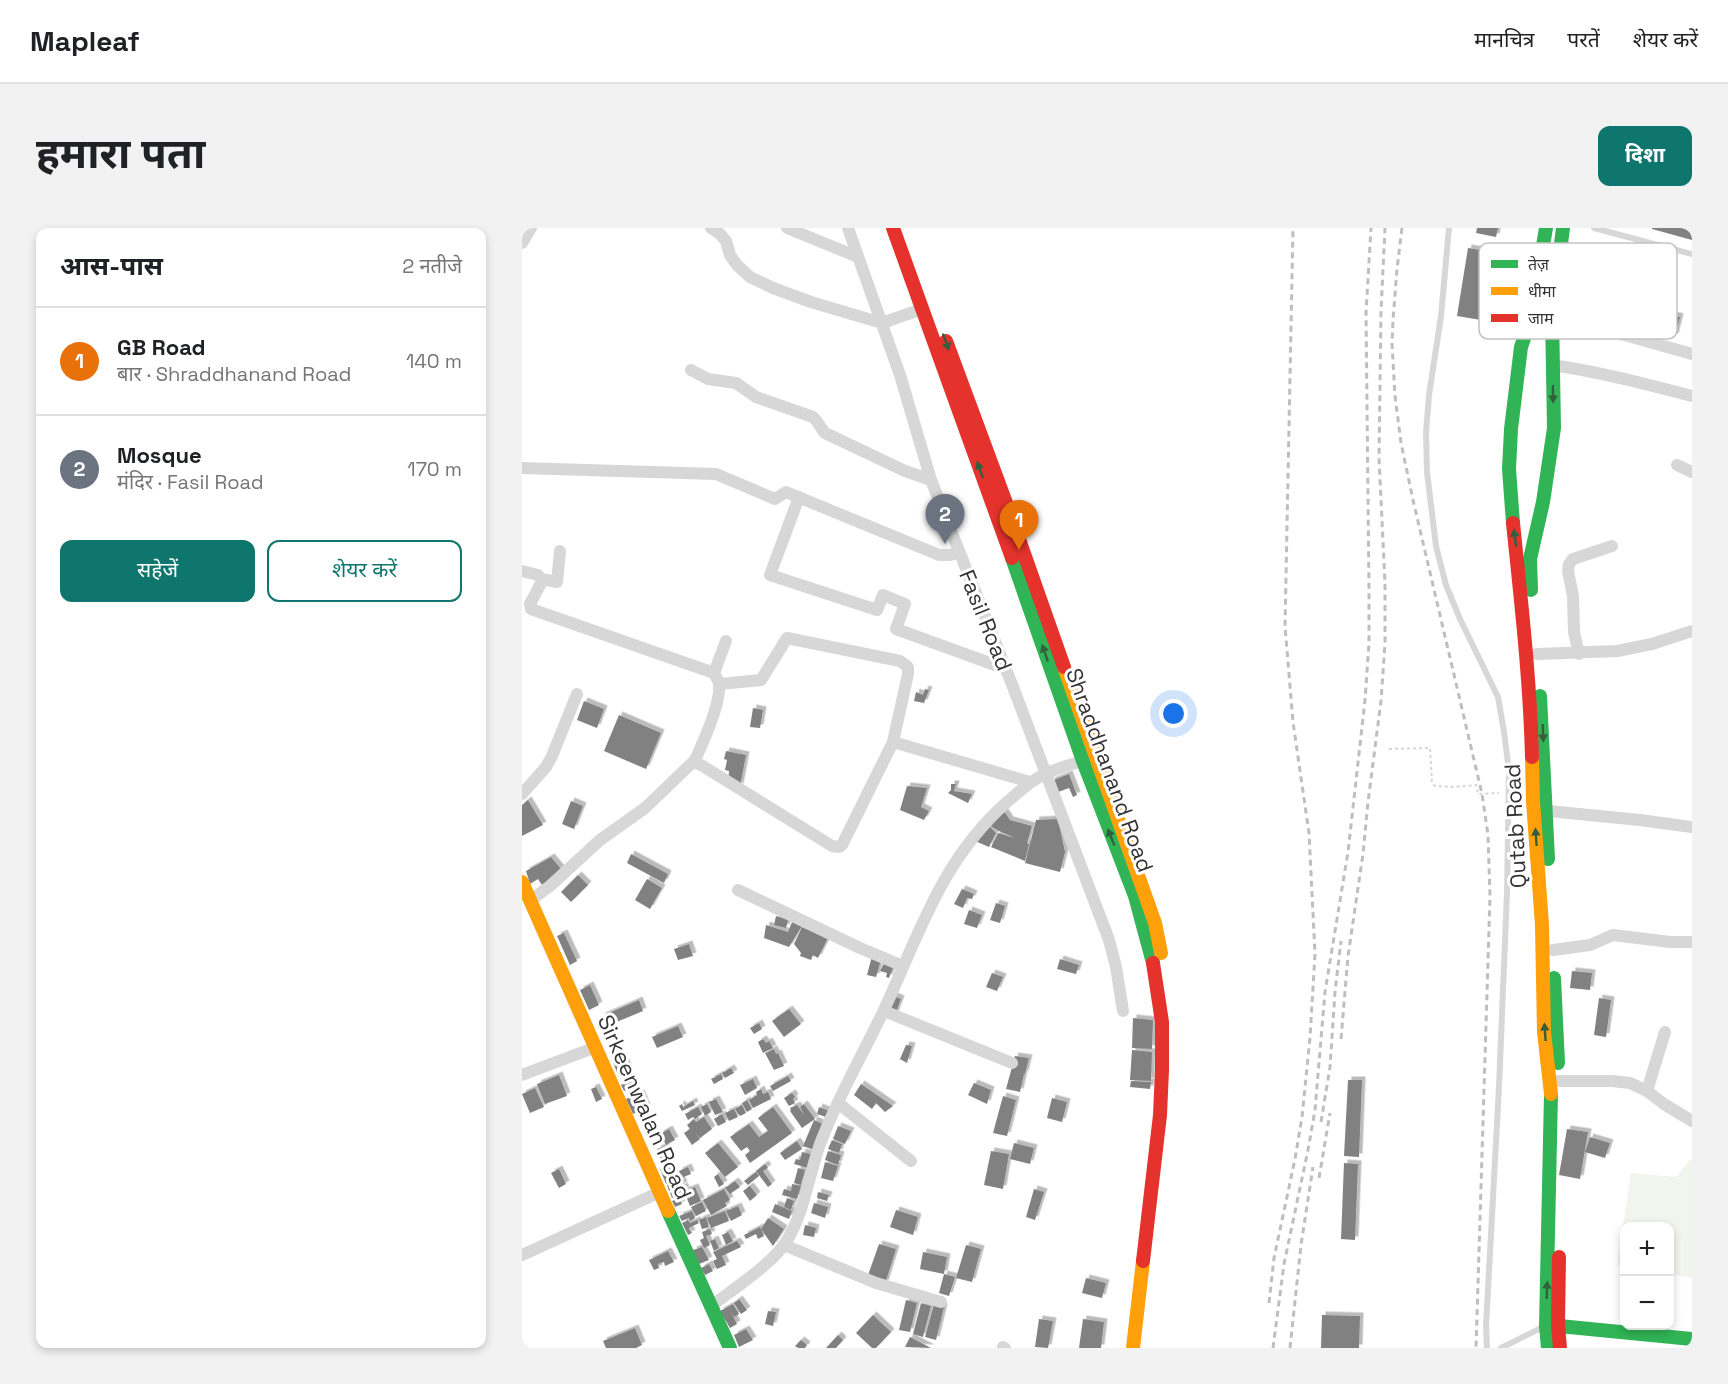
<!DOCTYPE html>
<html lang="hi">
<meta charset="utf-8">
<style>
body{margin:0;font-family:"Space Grotesk","Noto Sans Devanagari",sans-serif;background:#f2f2f2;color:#202124}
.controls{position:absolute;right:18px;bottom:18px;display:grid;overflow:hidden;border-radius:12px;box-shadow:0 3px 9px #0003}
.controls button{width:54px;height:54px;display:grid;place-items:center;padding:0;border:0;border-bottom:2px solid #e0e0e0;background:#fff;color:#202124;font:30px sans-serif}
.you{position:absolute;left:652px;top:486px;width:21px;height:21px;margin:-15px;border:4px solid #fff;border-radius:50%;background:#1a73e8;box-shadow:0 0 0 9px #1a73e833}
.badge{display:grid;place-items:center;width:39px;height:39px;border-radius:50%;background:#0f766e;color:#fff;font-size:20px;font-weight:700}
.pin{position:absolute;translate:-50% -50px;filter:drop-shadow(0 2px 3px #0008)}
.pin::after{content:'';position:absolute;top:32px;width:21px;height:18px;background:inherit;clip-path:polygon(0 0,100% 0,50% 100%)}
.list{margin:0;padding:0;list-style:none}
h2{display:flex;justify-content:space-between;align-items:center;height:78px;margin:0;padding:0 24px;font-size:26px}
h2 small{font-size:20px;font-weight:400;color:#757577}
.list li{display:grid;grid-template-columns:39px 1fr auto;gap:18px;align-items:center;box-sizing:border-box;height:108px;padding:0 24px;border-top:2px solid #e0e0e0}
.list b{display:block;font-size:22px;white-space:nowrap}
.list p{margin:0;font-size:20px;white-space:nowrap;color:#757577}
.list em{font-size:20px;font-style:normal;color:#757577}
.actions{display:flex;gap:12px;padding:18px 24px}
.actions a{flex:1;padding:14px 0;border:2px solid #0f766e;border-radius:12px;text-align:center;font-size:21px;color:#0f766e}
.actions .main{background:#0f766e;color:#fff}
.map{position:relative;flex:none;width:1170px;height:1120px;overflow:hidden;border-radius:12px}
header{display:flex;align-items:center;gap:36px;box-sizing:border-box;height:84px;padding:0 30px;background:#fff;border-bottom:2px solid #e0e0e0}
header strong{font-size:28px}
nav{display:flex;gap:33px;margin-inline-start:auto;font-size:21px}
.intro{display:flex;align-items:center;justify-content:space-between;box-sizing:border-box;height:144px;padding:0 36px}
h1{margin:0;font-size:42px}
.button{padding:15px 27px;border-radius:12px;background:#0f766e;color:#fff;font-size:21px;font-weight:700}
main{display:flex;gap:36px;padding:0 36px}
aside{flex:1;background:#fff;border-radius:12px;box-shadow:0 3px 9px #0003}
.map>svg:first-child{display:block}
.green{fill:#f1f5ed}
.building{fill:#818181;filter:url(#shadow)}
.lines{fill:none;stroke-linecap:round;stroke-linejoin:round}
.path{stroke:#d6d6d6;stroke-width:2;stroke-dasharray:3 3;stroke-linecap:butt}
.lane{stroke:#d7d7d7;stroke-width:6}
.street{stroke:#d7d7d7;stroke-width:12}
.fast{stroke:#30b455;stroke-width:14}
.slow{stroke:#ff9f0a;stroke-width:14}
.jam{stroke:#e5322d;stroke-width:14}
.rail{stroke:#bebebe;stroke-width:3;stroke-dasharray:6 4.5;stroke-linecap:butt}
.oneway{fill:#32603f}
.labels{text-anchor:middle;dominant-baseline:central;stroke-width:6;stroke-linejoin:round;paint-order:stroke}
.street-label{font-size:22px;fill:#333;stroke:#fff}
.key{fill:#fff;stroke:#c2c2c2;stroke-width:1.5}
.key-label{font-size:16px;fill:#333}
</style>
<header>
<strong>Mapleaf</strong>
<nav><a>मानचित्र</a><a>परतें</a><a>शेयर करें</a></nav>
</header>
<div class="intro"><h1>हमारा पता</h1><a class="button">दिशा</a></div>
<main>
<aside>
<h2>आस-पास<small>2 नतीजे</small></h2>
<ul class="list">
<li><span class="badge" style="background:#e8710a">1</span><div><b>GB Road</b><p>बार · Shraddhanand Road</p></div><em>140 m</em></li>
<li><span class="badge" style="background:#6b7280">2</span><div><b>Mosque</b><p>मंदिर · Fasil Road</p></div><em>170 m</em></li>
</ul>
<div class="actions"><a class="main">सहेजें</a><a>शेयर करें</a></div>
</aside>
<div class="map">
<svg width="1170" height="1120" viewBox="0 0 1170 1120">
<defs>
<filter id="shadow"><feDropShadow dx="3.5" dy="-3.5" stdDeviation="0" flood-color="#0004"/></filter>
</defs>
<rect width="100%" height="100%" fill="#fff"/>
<!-- green -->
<polygon class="green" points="1170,930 1170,1050 1148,1046 1148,998 1102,998 1102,1039 1095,1037 1109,945 1154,949"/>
<!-- building -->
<g class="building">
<polygon points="955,0 976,0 974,9 954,5"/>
<polygon points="1130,0 1170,0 1170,12 1130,1"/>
<polygon points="946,20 970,24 959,92 935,88"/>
<polygon points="1137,83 1158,89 1153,109 1132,104"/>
<polygon points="403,461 407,462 402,475 392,473 394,464 401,467"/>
<polygon points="62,473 82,481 75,500 55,492"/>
<polygon points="231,480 241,482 238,500 228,499"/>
<polygon points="97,487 139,505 124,541 82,523"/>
<polygon points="204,523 224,527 218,559 206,553 207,543 203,542 205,532 202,531"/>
<polygon points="547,546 555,567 551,569 547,560 536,564 529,553"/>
<polygon points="429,556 434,556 432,563 450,566 446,575 426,565 429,562"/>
<polygon points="385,558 405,560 399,579 407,583 402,592 378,582"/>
<polygon points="6,572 21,597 0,608 0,577"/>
<polygon points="49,573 61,578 52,601 40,596"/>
<polygon points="482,583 488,592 510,598 505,615 507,616 503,633 469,619 476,605 493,610 477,603 467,597"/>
<polygon points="536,591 543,624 538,644 503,635 514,592"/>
<polygon points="467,598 474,605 467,619 453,613"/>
<polygon points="109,626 146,646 142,655 105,635"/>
<polygon points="29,629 40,642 20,657 16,651 8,656 4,643"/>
<polygon points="56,647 66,657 49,674 39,664"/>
<polygon points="125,651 140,660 128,681 113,672"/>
<polygon points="440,661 452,666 450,671 445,670 441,680 432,676"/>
<polygon points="474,675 483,678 478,695 468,692"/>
<polygon points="447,682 460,687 455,700 442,696"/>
<polygon points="254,688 266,692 264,700 252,697"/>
<polygon points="270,694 280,698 267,719 242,710 244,697 266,704"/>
<polygon points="280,699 306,710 296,730 291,727 289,732 278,728 279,725 272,716"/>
<polygon points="42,705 55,733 48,737 35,708"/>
<polygon points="167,716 171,728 156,732 152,721"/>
<polygon points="350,728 359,732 354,749 345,747"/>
<polygon points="538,731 557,737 554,746 535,741"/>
<polygon points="363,733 372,737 367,750 364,749 365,745 358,743"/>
<polygon points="1050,743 1070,745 1068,762 1048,760"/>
<polygon points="470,745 481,749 475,763 464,759"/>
<polygon points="68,757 77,777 67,782 58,762"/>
<polygon points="369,767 379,771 373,787 363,782"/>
<polygon points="1077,770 1089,772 1084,809 1072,807"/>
<polygon points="117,772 121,783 85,798 80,788"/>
<polygon points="267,781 279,796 262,809 250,793"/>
<polygon points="611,790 631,792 630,821 610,820"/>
<polygon points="237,795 240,801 232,806 228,800"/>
<polygon points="156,798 161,809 135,820 130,809"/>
<polygon points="241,811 244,815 247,813 251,820 241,825 236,814"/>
<polygon points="384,817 390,818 385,835 378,831"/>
<polygon points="252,821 254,826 256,825 262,838 252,842 243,825"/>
<polygon points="610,822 630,824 629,853 608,852"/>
<polygon points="101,828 106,840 95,844 90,832"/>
<polygon points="493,828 507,830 503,846 495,844 502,846 498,864 484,861"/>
<polygon points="209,840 212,845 203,850 200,845"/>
<polygon points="199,846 201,851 192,856 189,851"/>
<polygon points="37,847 45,868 23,876 15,856"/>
<polygon points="266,848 269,853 251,863 248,858"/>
<polygon points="231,851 235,860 223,867 218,857"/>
<polygon points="110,852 113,858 102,863 99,857"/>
<polygon points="826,852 840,852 837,929 822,928"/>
<polygon points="609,853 629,854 628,861 608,859"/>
<polygon points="452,855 469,862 465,876 446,867"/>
<polygon points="339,856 371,878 363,884 354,875 350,881 332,867"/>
<polygon points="74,859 80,871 74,874 69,861"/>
<polygon points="13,860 22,879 8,885 0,866"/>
<polygon points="239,861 241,866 246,864 249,871 231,880 227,872 235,867 234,864"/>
<polygon points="119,865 125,880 111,886 104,871"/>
<polygon points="270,865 273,869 271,871 273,875 267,878 262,870"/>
<polygon points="481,868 494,872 485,908 471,905"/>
<polygon points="530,870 545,874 540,894 525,890"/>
<polygon points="194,871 201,884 193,887 187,874"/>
<polygon points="225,872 230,881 225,884 220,875"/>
<polygon points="171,873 173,877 160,883 157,878 160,876 161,879"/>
<polygon points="185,876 189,884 183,888 179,879"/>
<polygon points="282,876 293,891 280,900 268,883 269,882 268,880 275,877 282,887 278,879"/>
<polygon points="220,877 224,885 218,888 213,881"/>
<polygon points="176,879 180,886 173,891 171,889 166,892 163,886"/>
<polygon points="251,879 270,905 228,935 223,927 228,923 225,919 219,923 208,909 227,896 237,909 246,903 236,890"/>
<polygon points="297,879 307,883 304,889 295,886"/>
<polygon points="212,881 216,889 207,893 203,885"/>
<polygon points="200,886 204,894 196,898 192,891"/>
<polygon points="182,889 190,901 178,910 173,904 178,911 170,917 162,905 168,901 165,897 172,891 174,894"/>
<polygon points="292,892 303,897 292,922 281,918"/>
<polygon points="316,898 329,903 323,916 311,911"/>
<polygon points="147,901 153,912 144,917 138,906"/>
<polygon points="1045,901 1066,904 1058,951 1037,947"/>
<polygon points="1068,909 1088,915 1083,930 1063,924"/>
<polygon points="310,912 320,916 317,925 306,921"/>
<polygon points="275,913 280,921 263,932 258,925"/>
<polygon points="196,915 216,939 203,949 183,925"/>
<polygon points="492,915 512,920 508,936 488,931"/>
<polygon points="143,918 147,928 139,932 135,921"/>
<polygon points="306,923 319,927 316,937 303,932"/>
<polygon points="469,923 487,926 481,961 462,957"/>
<polygon points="280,924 289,926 286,940 272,936 274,931 278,932"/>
<polygon points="303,934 316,938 311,953 299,950"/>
<polygon points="822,935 836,936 833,1012 819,1011"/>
<polygon points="243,936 246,940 241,943 250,956 246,959 234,943"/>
<polygon points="144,939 150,953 144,956 138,941"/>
<polygon points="166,939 169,946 159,950 157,943"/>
<polygon points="276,940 283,942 279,957 272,955"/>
<polygon points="37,941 44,956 37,960 29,945"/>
<polygon points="234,944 237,948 226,957 222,953"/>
<polygon points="196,946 202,956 197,959 192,949"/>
<polygon points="159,951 162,957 147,963 145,957"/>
<polygon points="213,953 218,959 208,966 203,960"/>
<polygon points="270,956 279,958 275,971 260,967 262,961 269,963"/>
<polygon points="162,958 164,962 156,965 157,967 150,970 148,965"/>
<polygon points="228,958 235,967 228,973 221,963"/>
<polygon points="173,959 179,973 168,978 162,963"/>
<polygon points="202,961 208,972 203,975 205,978 189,987 181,972"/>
<polygon points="512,961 522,964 513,992 504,989"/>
<polygon points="296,964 307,967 305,973 295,970"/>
<polygon points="157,970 160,976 153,979 150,973"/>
<polygon points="265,970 272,973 269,982 262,979"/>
<polygon points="180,974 184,983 174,988 169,979"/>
<polygon points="292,975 306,979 303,990 289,985"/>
<polygon points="253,976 270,983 267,991 250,984"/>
<polygon points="216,978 220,987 209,993 204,983"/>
<polygon points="374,982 396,989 391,1007 368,999"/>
<polygon points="170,983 173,990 168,993 167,990 160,993 157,988"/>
<polygon points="203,983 207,993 189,1000 185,990"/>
<polygon points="184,989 187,999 180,1001 177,992"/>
<polygon points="246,990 262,1001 251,1018 239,1001"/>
<polygon points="166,992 168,995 175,992 177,995 167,1000 170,1005 166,1007 160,995"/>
<polygon points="283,997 294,1000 292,1009 281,1007"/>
<polygon points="238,999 242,1008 236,1011 234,1006 224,1011 222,1007"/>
<polygon points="188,1001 190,1006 184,1008 188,1017 182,1020 178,1012 182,1010 180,1004"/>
<polygon points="206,1004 211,1013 204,1017 200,1007"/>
<polygon points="193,1011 197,1020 192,1023 188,1013"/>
<polygon points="215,1013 219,1019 200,1028 204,1037 195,1041 191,1033 195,1031 191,1024"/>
<polygon points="357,1016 374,1021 363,1056 345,1050"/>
<polygon points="444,1017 459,1021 450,1054 434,1050"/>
<polygon points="180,1019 187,1032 177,1036 171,1022"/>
<polygon points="146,1023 152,1034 143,1038 142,1034 136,1036 137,1040 132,1042 127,1032"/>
<polygon points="401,1024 425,1029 422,1046 398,1041"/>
<polygon points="187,1036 191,1043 183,1047 179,1040"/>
<polygon points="422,1046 433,1049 427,1068 417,1065"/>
<polygon points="564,1050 584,1055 580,1070 560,1065"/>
<polygon points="217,1071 225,1082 219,1086 212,1075"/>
<polygon points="384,1072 395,1075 388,1104 377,1102"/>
<polygon points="399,1075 409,1078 401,1109 391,1106"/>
<polygon points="211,1076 217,1086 212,1089 208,1082 215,1096 208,1100 198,1083"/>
<polygon points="412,1076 422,1079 414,1112 403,1109"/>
<polygon points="246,1083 254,1084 251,1098 243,1096"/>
<polygon points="351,1087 369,1104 354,1120 350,1120 334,1105"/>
<polygon points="800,1087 838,1088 837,1120 799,1120"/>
<polygon points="517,1091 531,1093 526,1120 513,1119"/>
<polygon points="561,1091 582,1094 579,1120 557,1120"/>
<polygon points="113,1100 120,1117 114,1120 84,1120 81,1113"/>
<polygon points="224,1101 231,1112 217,1119 212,1107"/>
<polygon points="316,1107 321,1112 314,1120 304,1120"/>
<polygon points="388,1109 409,1120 383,1119"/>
<polygon points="279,1112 285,1117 283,1120 276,1120 273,1118"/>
</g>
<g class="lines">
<!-- path -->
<polyline class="path" points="867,521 908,520 910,555 913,558 933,559 954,557 956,566 977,565"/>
<!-- lane -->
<g class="lane">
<polyline points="927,0 919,88 907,167 904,205 905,244 914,318 924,357 938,391 976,469 982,504 987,543 985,665 977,859 964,1098 965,1120"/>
<polyline points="1072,0 1170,26"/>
<polyline points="979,1120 1021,1099"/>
</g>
<!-- street -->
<g class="street">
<polyline points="189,0 198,6 204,13 208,27 215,37 228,49 251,60 289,74 360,95 400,81"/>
<polyline points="265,0 336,29"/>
<polyline points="326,0 378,147 409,252 491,459 587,712 594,739 601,783"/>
<polyline points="0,15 9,0"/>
<polyline points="1024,85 1170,126"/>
<path d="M1030,137C1078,144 1124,156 1170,168"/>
<path d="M169,142L186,151L214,155L234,169L291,189C297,194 298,200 303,205L383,243L409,252"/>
<polyline points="1155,237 1170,244"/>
<polyline points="0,240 194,246 253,271 264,264 417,327 428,327 437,324"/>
<polyline points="277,269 248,347 355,382 361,367 383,376 374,401 484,441"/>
<path d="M0,343L16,347L19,351V355L8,376L9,381L192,445C194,449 197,453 197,457C199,476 180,517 172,534"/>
<polyline points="19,351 35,354 38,323"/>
<polyline points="1015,426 1095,423 1130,416 1170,403"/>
<polyline points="1057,426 1052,404 1051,368 1046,343 1047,336 1051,331 1090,318"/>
<polyline points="192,445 204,413"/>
<polyline points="371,514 508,554"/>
<polyline points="0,566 24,539 30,528 55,466"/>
<polyline points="1016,582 1118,592 1170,599"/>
<polyline points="216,662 338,720 381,738"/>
<polyline points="9,672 28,658 78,612 123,580 171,534 179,537 310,618 317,619 320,617 371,514 386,446 386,439 378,433 265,410 239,452 198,456"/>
<polyline points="1031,722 1068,717 1091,707 1148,714 1170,714"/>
<polyline points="362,783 490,835"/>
<polyline points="0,847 74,819"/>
<polyline points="1037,853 1090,853 1108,855 1125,863 1142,876 1170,893"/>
<polyline points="1125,863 1143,804"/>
<polyline points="316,875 389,933"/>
<polyline points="262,1017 354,1055 419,1074"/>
<polyline points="0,1027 138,964"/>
<path d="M188,1079C210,1062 250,1036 264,1014C283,985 287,943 300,911C317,867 341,826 361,784C397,707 419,632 485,574C497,564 507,554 521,547C535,540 553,535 569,531"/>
<polyline points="481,1119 483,1120"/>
</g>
<!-- fast -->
<g class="fast">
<polyline points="991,295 987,241 989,201 999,119 1014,76 1017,41 1024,0"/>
<polyline points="490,330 561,533 613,668 631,735"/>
<polyline points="1009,362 1008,331 1021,274 1032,200 1030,86 1041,0"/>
<polyline points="1018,468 1026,631"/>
<polyline points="1032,750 1036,835"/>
<polyline points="146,983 208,1120"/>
<polyline points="1027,1097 1170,1111"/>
<polyline points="1026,1120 1024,1098 1029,866"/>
</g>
<!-- slow -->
<g class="slow">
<polyline points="542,439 633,695 639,725"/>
<polyline points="1010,529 1011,573 1020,697 1022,804 1029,866"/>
<polyline points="0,654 146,983"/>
<polyline points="611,1120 621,1033"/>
</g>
<!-- jam -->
<g class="jam">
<polyline points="371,0 490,330"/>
<polyline points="424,113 487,283 542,439"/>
<path d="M991,295C999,373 1008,450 1010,529"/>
<polyline points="1037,1029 1036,1097 1038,1120"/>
<polyline points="621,1033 638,887 640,842 640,794 631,735"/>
</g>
<!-- rail -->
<g class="rail">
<polyline points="880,0 875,41 871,92 870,116 873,168 879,215 891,272 960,566 966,607 968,668 954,1120"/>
<polyline points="819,811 826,728 841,626 846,574 859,473 863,415 863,355 857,230 859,83 863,0"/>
<polyline points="799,894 808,839 813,764 819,713"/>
<polyline points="797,950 808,885"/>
<polyline points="747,1075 752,1030 773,931 780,889 788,810 793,726 787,605 771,494 763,398 771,0"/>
<polyline points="751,1120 762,1036 786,922 793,882 803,764 826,624 843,472 847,415 847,361 844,85 849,0"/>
<polyline points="768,1120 779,1017 791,939"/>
</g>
</g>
<!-- one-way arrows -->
<defs><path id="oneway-solid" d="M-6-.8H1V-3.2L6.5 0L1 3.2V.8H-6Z" transform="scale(1.5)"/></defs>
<g class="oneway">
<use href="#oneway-solid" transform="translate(424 114) rotate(70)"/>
<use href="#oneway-solid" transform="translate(1031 166) rotate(89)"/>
<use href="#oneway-solid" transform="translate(458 242) rotate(-110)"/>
<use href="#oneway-solid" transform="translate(993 310) rotate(-97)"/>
<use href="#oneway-solid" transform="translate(523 425) rotate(-109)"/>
<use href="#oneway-solid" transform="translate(1021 505) rotate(88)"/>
<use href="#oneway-solid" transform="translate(589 609) rotate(-112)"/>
<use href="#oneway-solid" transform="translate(1014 609) rotate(-94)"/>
<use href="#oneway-solid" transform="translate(1023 804) rotate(-94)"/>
<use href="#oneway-solid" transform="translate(1025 1062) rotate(-88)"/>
</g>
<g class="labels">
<!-- street labels -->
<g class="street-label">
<text transform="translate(464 392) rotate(68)">Fasil Road</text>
<text transform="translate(588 542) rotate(70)">Shraddhanand Road</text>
<text transform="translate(993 598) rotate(-93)">Qutab Road</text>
<text transform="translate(123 879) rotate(66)">Sirkeenwalan Road</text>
</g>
</g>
<!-- legend -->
<rect x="957" y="15" width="198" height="96" rx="9" class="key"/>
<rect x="969" y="32" width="27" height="8" fill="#30b455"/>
<rect x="969" y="59" width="27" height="8" fill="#ff9f0a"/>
<rect x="969" y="86" width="27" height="8" fill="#e5322d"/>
<g class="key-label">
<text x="1006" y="42">तेज़</text>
<text x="1006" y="69">धीमा</text>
<text x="1006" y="96">जाम</text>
</g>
</svg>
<div class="controls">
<button>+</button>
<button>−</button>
</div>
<div class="you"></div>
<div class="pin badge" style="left:497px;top:322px;background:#e8710a">1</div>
<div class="pin badge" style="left:423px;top:316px;background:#6b7280">2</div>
</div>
</main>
